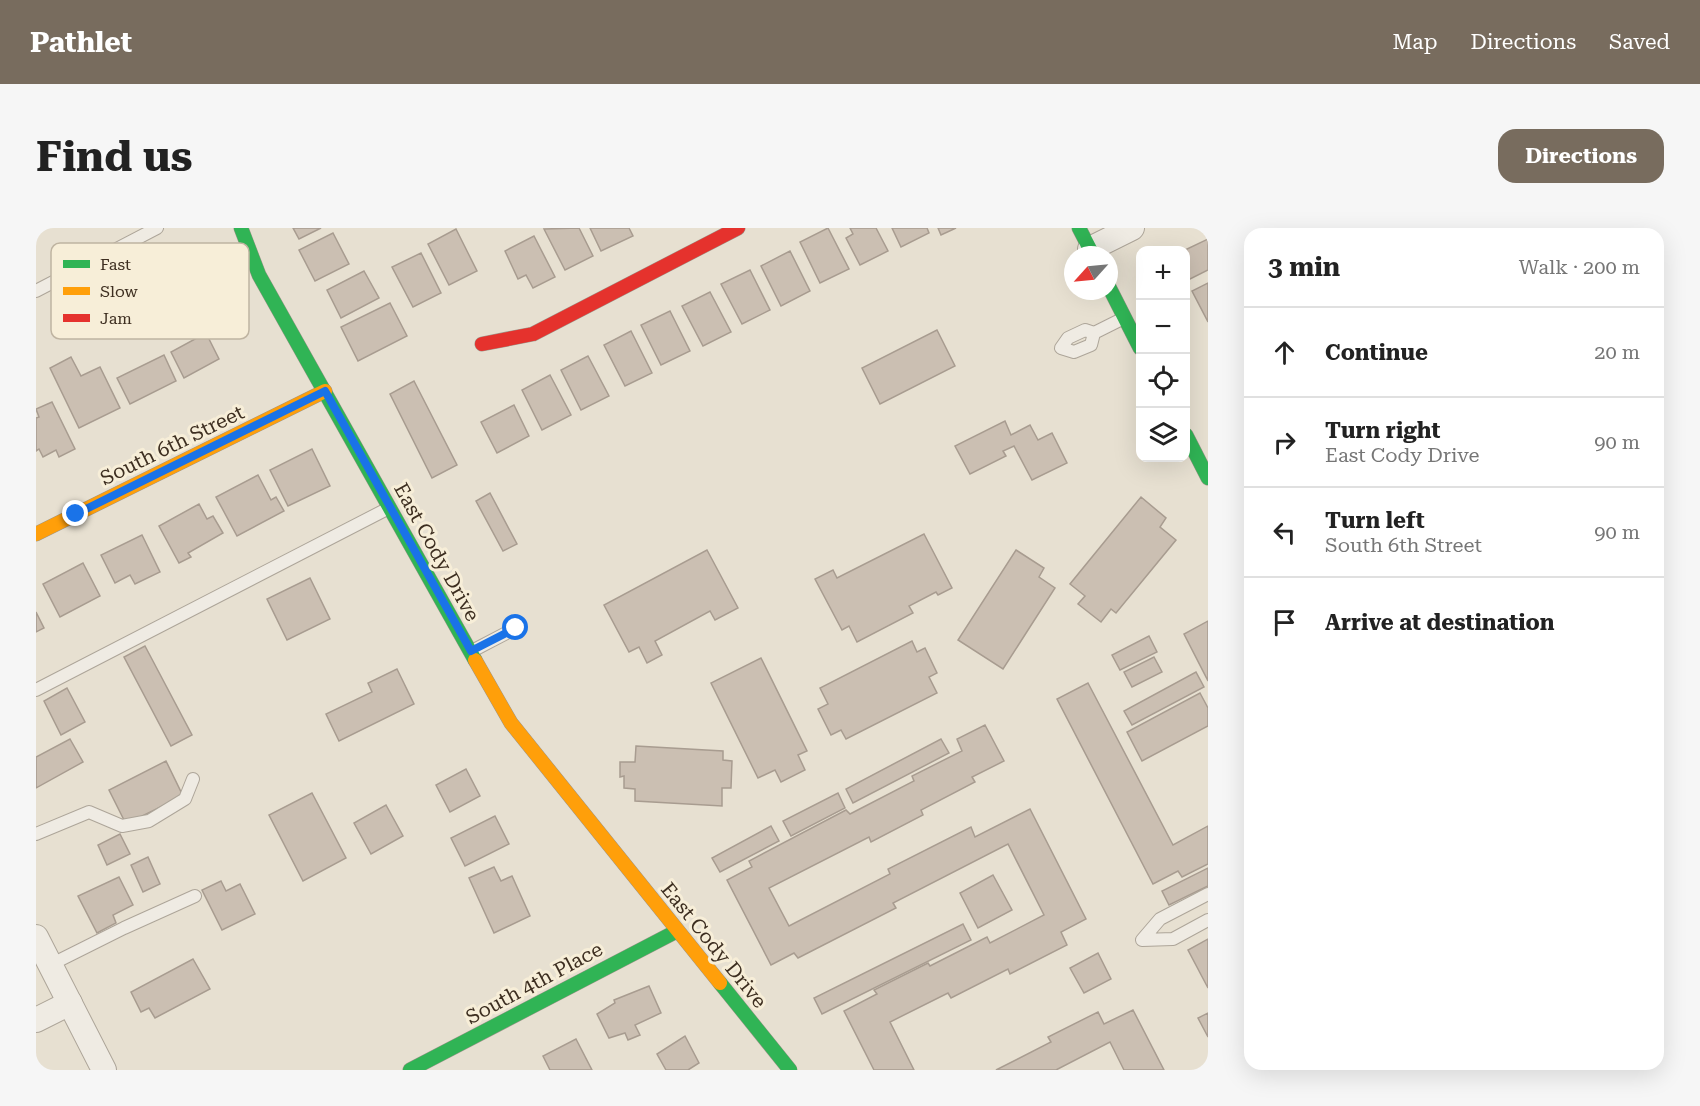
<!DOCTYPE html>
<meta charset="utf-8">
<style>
body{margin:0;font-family:"Roboto Serif",serif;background:#f6f6f6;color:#222}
.controls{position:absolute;right:18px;top:18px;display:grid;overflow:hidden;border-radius:12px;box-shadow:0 6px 24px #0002}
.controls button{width:54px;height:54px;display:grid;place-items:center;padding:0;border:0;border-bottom:2px solid #e0e0e0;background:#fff;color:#222;font:30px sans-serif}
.compass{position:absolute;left:1028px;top:18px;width:54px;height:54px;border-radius:50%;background:#fff;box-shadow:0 6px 24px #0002;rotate:243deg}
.stop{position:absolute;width:18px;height:18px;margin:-14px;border:4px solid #1a73e8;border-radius:50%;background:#fff}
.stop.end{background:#1a73e8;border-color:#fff;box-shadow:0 2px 6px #0008}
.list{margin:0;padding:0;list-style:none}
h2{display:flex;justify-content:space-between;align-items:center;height:78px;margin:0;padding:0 24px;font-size:26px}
h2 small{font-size:20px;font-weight:400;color:#767676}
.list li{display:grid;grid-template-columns:39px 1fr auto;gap:18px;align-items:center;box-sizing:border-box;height:90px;padding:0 24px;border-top:2px solid #e0e0e0}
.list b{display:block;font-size:22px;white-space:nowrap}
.list p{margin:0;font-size:20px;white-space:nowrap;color:#767676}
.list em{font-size:20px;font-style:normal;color:#767676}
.icon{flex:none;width:33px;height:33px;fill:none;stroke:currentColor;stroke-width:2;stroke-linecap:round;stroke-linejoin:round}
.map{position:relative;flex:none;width:1172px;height:842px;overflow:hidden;border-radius:18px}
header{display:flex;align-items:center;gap:36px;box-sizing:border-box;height:84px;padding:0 30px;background:#786c5e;color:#fff}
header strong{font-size:28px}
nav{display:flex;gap:33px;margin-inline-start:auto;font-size:21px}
.intro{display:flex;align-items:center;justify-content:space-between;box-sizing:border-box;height:144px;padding:0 36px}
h1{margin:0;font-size:42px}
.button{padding:15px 27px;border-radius:18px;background:#786c5e;color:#fff;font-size:21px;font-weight:700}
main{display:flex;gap:36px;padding:0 36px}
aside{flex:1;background:#fff;border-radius:18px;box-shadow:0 6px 24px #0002}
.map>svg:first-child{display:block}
.building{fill:#cbbfb2;stroke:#a89c90;stroke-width:1.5}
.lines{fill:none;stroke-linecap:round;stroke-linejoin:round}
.lane-casing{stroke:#ada599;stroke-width:14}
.street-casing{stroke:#ada599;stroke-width:26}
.fast-casing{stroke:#9c958a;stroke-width:15}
.slow-casing{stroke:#9c958a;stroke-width:15}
.jam-casing{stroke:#9c958a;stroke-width:15}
.lane{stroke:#efebe3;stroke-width:12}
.street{stroke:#efebe3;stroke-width:24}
.fast{stroke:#30b455;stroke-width:14}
.slow{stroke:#ff9f0a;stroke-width:14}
.jam{stroke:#e5322d;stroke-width:14}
.route{stroke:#1a73e8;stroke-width:8}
.labels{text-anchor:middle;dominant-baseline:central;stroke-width:6;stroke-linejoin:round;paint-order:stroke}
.street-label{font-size:20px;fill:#3d2e20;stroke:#f7eed8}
.key{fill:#f7eed8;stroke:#bfb4a1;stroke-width:1.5}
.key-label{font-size:16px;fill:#3d2e20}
</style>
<header>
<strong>Pathlet</strong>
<nav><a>Map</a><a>Directions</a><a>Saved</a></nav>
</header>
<div class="intro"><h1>Find us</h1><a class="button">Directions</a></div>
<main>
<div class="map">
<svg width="1172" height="842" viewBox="0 0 1172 842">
<rect width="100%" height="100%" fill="#e7e0d1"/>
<!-- building -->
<g class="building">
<polygon points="257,0 285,0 263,11"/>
<polygon points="543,0 557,28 529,42 508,1"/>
<polygon points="554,0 593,0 597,8 565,23"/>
<polygon points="792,0 813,41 784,55 764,14"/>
<polygon points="814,0 840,0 852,23 824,37 810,10 817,6"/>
<polygon points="856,0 891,0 893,5 865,19"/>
<polygon points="902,0 920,0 905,7"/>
<polygon points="420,1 441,43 413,57 392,16"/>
<polygon points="297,5 313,36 279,53 263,22"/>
<polygon points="498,8 519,49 497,60 490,47 482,51 469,23"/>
<polygon points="1172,11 1172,42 1150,53 1149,22"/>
<polygon points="754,23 774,63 745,78 725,38"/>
<polygon points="385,25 405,65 377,79 356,39"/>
<polygon points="714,42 734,82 706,96 685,56"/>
<polygon points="328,43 343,70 305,90 291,62"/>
<polygon points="1172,55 1172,94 1156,63"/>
<polygon points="674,64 695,104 667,118 646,78"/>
<polygon points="354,75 371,108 322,133 305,99"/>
<polygon points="634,83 654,123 625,137 605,97"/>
<polygon points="901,102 919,138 844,176 826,140"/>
<polygon points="595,103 616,145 589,158 568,117"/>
<polygon points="170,105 183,131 148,150 135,124"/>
<polygon points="128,127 140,153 94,176 81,150"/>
<polygon points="552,128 573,168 545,182 525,142"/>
<polygon points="35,129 45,148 64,139 84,180 43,200 14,140"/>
<polygon points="514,147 535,187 506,202 486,162"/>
<polygon points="378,153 421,237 396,250 354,166"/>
<polygon points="16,174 39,221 23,229 20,222 7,229 3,221 0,223 0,190 3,189 0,181"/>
<polygon points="478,177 493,208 461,225 445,194"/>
<polygon points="969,193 975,207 994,197 1002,212 1016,205 1031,235 996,252 978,218 967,223 970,228 934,246 919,218"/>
<polygon points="276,221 294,258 252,278 234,242"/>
<polygon points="222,247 235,272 240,269 248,283 201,308 180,269"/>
<polygon points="454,265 481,316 467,323 440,273"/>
<polygon points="1105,269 1130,290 1124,299 1140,312 1080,385 1075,381 1065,394 1042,376 1049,368 1034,356"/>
<polygon points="163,276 171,291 177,288 187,305 152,325 155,329 143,335 123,298"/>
<polygon points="888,306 916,360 902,367 900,364 873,378 877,385 821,414 813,398 806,402 779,351 797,342 801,350"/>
<polygon points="106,307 124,344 99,356 94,347 79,355 65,327"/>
<polygon points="671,322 702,380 679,392 674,383 619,413 626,427 611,435 603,419 593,424 568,377"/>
<polygon points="980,322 1008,340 1003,349 1019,360 967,441 922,412"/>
<polygon points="47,335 64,368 24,389 7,356"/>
<polygon points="274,350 294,391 251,412 231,371"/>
<polygon points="0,384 8,400 0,404"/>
<polygon points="1172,393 1172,453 1148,406"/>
<polygon points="1113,408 1121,424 1084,442 1076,427"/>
<polygon points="876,413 881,424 889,420 901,445 893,449 901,465 810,511 805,502 795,507 782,481 792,476 784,460"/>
<polygon points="109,418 156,507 135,518 88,429"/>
<polygon points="1118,429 1126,444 1096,459 1088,444"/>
<polygon points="725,430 771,523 762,527 769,542 745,554 739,542 722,550 675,455"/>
<polygon points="361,441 378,476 303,513 290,486 336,464 332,455"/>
<polygon points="1160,444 1168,459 1096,497 1088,483"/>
<polygon points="1052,455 1137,617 1172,598 1172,636 1146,649 1142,643 1117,656 1021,471"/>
<polygon points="31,460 49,494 25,507 8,473"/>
<polygon points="1164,465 1172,480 1172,498 1106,533 1091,504"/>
<polygon points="949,497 968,533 936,549 939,554 885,582 887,587 835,614 833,609 733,660 753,698 854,646 852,641 935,599 939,609 994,581 1050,691 1025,704 1031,717 974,746 972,741 915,770 912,765 854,794 878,842 838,842 808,783 841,766 838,762 892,735 894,738 951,709 954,715 1008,687 972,616 857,675 860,680 762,730 758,725 735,737 691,652 716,639 713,633 810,582 814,586 878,553 876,548 926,523 921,511"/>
<polygon points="34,511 47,534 0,560 0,529"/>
<polygon points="905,511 913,525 817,575 810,561"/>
<polygon points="600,518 687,523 687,532 696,533 695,560 686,560 686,578 599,573 599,561 588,560 588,548 584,549 584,534 599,534"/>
<polygon points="130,533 147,568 90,596 73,562"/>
<polygon points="430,541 444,568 414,584 400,557"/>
<polygon points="276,565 310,630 267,653 233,587"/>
<polygon points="802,565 809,580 755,608 747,593"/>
<polygon points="350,577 367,608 335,626 318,595"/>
<polygon points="459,588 473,616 429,638 415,610"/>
<polygon points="735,598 743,613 684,644 676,630"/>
<polygon points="84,606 94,626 71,637 62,617"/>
<polygon points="112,629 124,656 107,664 95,637"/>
<polygon points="458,639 465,653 476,648 494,688 458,705 433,650"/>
<polygon points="1172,640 1172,658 1133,677 1126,663"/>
<polygon points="957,647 976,682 942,700 924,665"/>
<polygon points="83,649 97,677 77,687 80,695 61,705 42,668"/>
<polygon points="185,653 190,663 204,656 219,686 186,702 166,662"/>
<polygon points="927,696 935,712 786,786 778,770"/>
<polygon points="1172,711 1172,760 1152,722"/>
<polygon points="1062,725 1075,751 1048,765 1034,740"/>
<polygon points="157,731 174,761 119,790 113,780 105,784 95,764"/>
<polygon points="613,758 625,785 599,797 604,807 592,812 589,805 573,810 561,786 579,775 578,772"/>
<polygon points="1097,782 1128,842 1088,842 1074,814 1020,842 960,842 1015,814 1012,809 1062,784 1068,796"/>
<polygon points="1172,785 1172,809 1162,790"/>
<polygon points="649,808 663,835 652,842 630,842 621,826"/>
<polygon points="540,811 556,842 514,842 507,828"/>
</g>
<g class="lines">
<!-- lane casing -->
<g class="lane-casing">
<g id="lane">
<polyline points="0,63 121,0"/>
<polyline points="1058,105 1055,117 1038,124 1025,120 1032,110 1049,102 1058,105 1088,90"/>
<polyline points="436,423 480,400"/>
<polyline points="0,462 353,280"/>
<polyline points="0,606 53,584 86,598 113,593 149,571 157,551"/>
<polyline points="1172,666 1124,691 1106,712 1137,711 1172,692"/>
<polyline points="14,737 88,700 159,668"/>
</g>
</g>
<!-- street casing -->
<g class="street-casing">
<g id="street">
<polyline points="1054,21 1096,0"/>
<polyline points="0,709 68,842"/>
<polyline points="0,792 34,775"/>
</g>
</g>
<!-- fast casing -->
<g class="fast-casing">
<g id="fast">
<polyline points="205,0 223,47 439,432"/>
<polyline points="1043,0 1057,27"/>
<polyline points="1073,59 1104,120"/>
<polyline points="1150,207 1172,250"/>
<polyline points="684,755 754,842"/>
<polyline points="374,842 641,703"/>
</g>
</g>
<!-- slow casing -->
<g class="slow-casing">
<g id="slow">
<polyline points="0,306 289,163"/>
<polyline points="439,432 475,495 684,755"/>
</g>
</g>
<!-- jam casing -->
<g class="jam-casing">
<polyline id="jam" points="446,116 497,106 702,0"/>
</g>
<!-- lane -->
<use href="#lane" class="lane"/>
<!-- street -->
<use href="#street" class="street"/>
<!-- fast -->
<use href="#fast" class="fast"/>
<!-- slow -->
<use href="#slow" class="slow"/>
<!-- jam -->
<use href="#jam" class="jam"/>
</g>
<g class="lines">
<!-- route -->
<polyline class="route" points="40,286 289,163 435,423 480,400"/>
</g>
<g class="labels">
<!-- street labels -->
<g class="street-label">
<text transform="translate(136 217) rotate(-26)">South 6th Street</text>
<text transform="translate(401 324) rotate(61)">East Cody Drive</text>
<text transform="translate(678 717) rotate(51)">East Cody Drive</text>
<text transform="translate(498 755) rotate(-28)">South 4th Place</text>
</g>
</g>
<!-- legend -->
<rect x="15" y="15" width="198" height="96" rx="9" class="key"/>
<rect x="27" y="32" width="27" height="8" fill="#30b455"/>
<rect x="27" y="59" width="27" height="8" fill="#ff9f0a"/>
<rect x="27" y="86" width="27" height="8" fill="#e5322d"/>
<g class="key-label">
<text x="64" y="42">Fast</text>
<text x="64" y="69">Slow</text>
<text x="64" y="96">Jam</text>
</g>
</svg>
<div class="controls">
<button>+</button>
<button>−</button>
<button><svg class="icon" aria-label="locate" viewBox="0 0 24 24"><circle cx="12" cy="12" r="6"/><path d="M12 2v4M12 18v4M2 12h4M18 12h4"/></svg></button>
<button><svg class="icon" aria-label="layers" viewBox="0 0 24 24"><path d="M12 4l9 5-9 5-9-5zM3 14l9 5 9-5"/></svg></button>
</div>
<svg class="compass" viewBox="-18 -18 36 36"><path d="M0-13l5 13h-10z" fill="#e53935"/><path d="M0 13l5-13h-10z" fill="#767676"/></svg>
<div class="stop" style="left:480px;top:400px"></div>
<div class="stop end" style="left:40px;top:286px"></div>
</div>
<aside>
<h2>3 min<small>Walk · 200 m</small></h2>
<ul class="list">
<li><svg class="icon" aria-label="ahead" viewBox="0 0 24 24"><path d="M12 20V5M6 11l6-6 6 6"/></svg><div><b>Continue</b></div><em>20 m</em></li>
<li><svg class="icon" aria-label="right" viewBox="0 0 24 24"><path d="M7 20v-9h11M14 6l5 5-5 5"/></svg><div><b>Turn right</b><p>East Cody Drive</p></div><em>90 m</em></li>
<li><svg class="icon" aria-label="left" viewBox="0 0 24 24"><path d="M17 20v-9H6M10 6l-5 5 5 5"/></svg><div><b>Turn left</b><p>South 6th Street</p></div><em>90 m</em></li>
<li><svg class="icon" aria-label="arrive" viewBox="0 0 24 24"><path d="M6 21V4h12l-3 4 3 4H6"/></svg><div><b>Arrive at destination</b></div></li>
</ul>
</aside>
</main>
